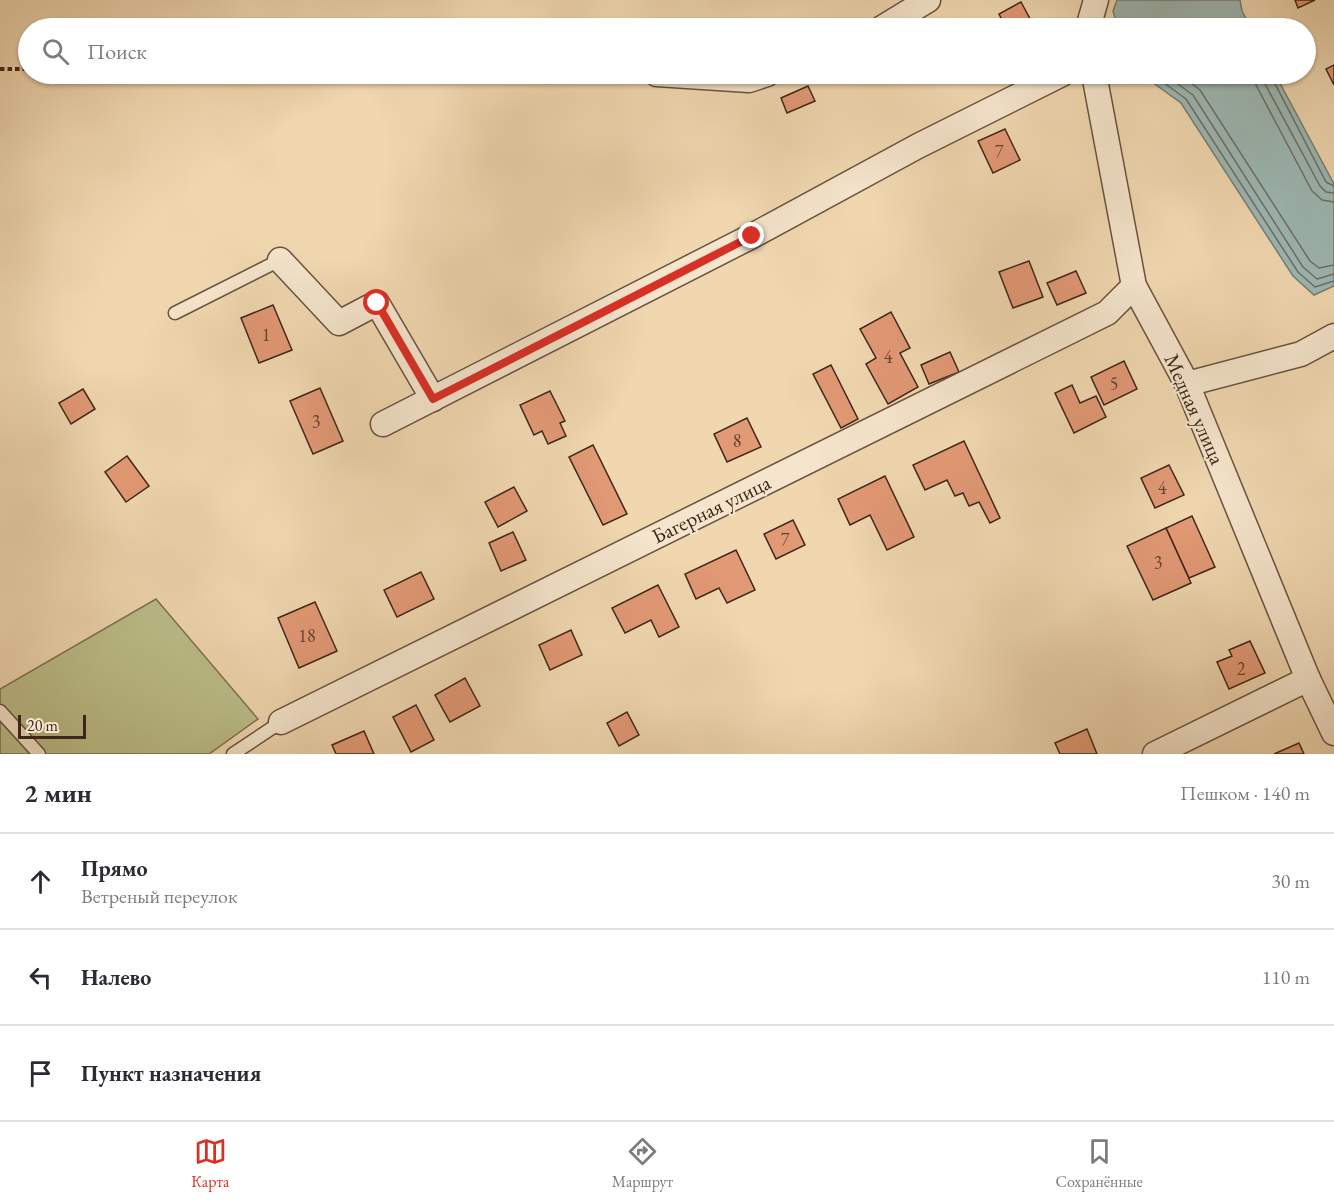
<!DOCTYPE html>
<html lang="ru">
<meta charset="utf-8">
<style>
body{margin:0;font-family:"EB Garamond",serif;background:#f7f7f7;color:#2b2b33}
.scale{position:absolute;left:18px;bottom:15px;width:68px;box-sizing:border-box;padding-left:6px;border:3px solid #3e2618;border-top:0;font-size:16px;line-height:21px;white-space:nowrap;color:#3e2618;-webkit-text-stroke:4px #f5e5cc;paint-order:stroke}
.stop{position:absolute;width:18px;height:18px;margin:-14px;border:4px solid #d93025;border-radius:50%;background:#fff}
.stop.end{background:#d93025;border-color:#fff;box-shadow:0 2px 6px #0008}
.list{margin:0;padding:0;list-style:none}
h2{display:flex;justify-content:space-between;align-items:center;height:78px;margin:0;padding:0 24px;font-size:26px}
h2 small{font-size:20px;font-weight:400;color:#7c7c81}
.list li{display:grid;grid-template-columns:39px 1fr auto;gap:18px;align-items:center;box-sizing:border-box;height:96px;padding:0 24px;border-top:2px solid #e1e1e2}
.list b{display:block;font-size:22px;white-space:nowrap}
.list p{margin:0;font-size:20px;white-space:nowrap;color:#7c7c81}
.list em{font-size:20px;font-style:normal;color:#7c7c81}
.icon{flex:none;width:33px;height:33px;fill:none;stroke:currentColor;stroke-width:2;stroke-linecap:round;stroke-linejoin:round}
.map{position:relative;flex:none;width:1334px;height:754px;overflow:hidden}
.search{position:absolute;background:#fff;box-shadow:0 2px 4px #0004;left:18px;right:18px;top:18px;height:66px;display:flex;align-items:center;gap:15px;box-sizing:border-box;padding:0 21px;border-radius:33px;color:#7c7c81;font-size:22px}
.sheet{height:366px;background:#fff}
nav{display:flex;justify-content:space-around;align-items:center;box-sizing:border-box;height:84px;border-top:2px solid #e1e1e2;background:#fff;font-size:16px;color:#7c7c81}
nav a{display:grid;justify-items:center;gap:3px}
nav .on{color:#d93025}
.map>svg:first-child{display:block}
.green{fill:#bcbe8a;stroke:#7d7251;stroke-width:1.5}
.water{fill:#9db8b4;stroke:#777e76;stroke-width:1.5}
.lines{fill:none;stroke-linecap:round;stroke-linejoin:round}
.shore{stroke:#6e6f66;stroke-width:1.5}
.building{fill:#e29975;stroke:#3e2618;stroke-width:1.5}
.lane-casing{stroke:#6a523e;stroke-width:15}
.street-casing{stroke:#6a523e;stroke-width:27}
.path{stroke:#3e2618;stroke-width:4;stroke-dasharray:4.5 3;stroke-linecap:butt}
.lane{stroke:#f5e5cc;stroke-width:12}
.street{stroke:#f5e5cc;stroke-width:24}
.route{stroke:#d93025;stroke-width:8}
.labels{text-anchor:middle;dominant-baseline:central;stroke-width:4.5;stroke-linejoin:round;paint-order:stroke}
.number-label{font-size:18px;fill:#67432f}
.street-label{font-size:21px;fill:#3e2618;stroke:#f5e5cc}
</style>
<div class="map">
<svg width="1334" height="754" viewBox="0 0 1334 754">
<rect width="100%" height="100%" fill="#f0d7b0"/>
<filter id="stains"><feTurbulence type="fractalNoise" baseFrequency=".00333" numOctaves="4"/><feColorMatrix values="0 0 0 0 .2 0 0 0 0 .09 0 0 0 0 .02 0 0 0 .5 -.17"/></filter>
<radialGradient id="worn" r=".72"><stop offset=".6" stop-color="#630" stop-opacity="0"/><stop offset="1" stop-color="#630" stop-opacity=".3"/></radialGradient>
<!-- green -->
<polygon class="green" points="156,599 258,719 209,754 0,754 0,689"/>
<!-- water -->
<g class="water">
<polygon points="1117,0 1240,0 1242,11 1251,28 1118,28 1113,11"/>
<polygon points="1141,74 1275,74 1334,184 1334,286 1314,295 1293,276 1181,103"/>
</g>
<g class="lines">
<!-- shore -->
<g class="shore">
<polyline points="1152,74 1186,99 1298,272 1315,287 1334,281"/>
<polyline points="1164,74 1193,95 1303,267 1317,279 1334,274"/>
<polyline points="1180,74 1200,90 1310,261 1319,268 1334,265"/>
<polyline points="1253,74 1256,85 1312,191 1322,200 1334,202"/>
<polyline points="1262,74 1264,82 1320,186 1326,192 1334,193"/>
<polyline points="1270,74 1326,182 1334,186"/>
</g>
</g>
<!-- building -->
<g class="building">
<polygon points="1295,0 1315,0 1298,8"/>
<polygon points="1021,2 1035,28 1006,28 999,14"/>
<polygon points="1334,65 1334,85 1326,69"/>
<polygon points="808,86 815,101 787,113 781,98"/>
<polygon points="1005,129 1020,160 993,173 978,141"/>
<polygon points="1029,261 1043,297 1013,308 999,272"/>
<polygon points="1076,271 1086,293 1057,305 1047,283"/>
<polygon points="273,305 292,350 259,363 241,318"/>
<polygon points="891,312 910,348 900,353 918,387 888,404 866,364 876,358 860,329"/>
<polygon points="950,352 959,372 929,384 921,365"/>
<polygon points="1124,361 1137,389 1104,405 1091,377"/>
<polygon points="831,365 858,419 841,428 813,374"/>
<polygon points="1072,385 1080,403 1096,396 1106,417 1074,433 1055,393"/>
<polygon points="320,388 343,441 313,454 290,401"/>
<polygon points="83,389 95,409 71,424 59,403"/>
<polygon points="550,391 565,421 560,423 566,436 548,444 542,431 534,435 520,405"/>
<polygon points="747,418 761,447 727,462 714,434"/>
<polygon points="964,441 1000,518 990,523 979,502 969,506 963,493 955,496 947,480 925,490 913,465"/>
<polygon points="593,445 627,514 603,525 569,457"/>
<polygon points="127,456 149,486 126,502 105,472"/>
<polygon points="1169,465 1184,495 1155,508 1141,478"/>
<polygon points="885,476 914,537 887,550 870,515 850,525 838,499"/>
<polygon points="514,487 527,511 498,527 485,502"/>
<polygon points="1192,516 1215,567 1189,578 1166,528"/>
<polygon points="793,520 805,545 776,559 764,534"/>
<polygon points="1166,528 1191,583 1153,600 1127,546"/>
<polygon points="513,532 526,560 501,571 489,543"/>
<polygon points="736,550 755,590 727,603 719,588 696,599 685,574"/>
<polygon points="421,572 434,599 397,617 384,590"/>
<polygon points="658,585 679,627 659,637 651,620 625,633 612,608"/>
<polygon points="315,602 337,651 299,668 278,618"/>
<polygon points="571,630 582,655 550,670 539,645"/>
<polygon points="1250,641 1265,673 1229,689 1217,662 1232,656 1229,650"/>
<polygon points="465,678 480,706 450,722 435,695"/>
<polygon points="416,705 434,740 411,752 393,717"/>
<polygon points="627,712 639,735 619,746 607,723"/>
<polygon points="1087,729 1097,754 1060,754 1055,743"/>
<polygon points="364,731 374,754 336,754 332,745"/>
<polygon points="1299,743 1304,754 1274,754"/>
</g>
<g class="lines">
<!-- lane casing -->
<g class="lane-casing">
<g id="lane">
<polyline points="175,313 280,260"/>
<polyline points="0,711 39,754"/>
<polyline points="233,754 281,722"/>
</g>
</g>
<!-- street casing -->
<g class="street-casing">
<g id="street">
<polyline points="882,28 928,0"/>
<polyline points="1088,28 1096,0"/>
<polyline points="657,74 749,80 767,74"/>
<polyline points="1094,74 1134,286 1187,384 1308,679 1334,733"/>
<polyline points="280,260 339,323 377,303 433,399"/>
<polyline points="1187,384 1301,354 1334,336"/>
<polyline points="383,424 752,236 918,146 1062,74"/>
<polyline points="281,722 1107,313 1134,286"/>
<polyline points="1155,754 1308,679"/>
</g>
</g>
<!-- path -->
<polyline class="path" points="0,69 28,69"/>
<!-- lane -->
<use href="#lane" class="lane"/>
<!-- street -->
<use href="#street" class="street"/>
</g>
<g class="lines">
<!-- route -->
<polyline class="route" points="377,303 433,399 752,236"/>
</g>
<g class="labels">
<!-- number labels -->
<g class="number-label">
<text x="999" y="151">7</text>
<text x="266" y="334">1</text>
<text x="888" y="356">4</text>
<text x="1114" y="383">5</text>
<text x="316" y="421">3</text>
<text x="737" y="440">8</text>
<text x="1162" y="487">4</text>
<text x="785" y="539">7</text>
<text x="1158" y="562">3</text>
<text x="307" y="635">18</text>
<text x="1241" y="668">2</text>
</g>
<!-- street labels -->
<g class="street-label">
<text transform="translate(1195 409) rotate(66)">Медная улица</text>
<text transform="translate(711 509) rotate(-26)">Багерная улица</text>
</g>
</g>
<rect width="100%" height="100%" filter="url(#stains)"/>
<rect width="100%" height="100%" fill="url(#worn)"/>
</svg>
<div class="scale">20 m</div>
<div class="stop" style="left:377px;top:303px"></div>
<div class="stop end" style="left:752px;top:236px"></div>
<div class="search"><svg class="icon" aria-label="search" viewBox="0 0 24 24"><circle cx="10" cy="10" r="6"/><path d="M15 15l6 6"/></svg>Поиск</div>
</div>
<section class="sheet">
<h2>2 мин<small>Пешком · 140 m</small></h2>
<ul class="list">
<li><svg class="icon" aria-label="ahead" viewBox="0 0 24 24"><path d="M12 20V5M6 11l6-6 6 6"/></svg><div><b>Прямо</b><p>Ветреный переулок</p></div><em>30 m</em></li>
<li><svg class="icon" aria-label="left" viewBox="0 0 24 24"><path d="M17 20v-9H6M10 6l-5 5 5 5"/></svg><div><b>Налево</b></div><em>110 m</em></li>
<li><svg class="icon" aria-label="arrive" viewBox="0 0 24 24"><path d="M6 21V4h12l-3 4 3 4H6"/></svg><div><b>Пункт назначения</b></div></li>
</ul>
</section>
<nav>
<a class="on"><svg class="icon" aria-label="map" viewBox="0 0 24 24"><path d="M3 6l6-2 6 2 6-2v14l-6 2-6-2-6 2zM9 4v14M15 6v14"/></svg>Карта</a>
<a><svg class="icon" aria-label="directions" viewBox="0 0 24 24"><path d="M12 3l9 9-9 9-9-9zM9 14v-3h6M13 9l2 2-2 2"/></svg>Маршрут</a>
<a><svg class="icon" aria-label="saved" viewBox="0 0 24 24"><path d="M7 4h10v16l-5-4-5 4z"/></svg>Сохранённые</a>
</nav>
